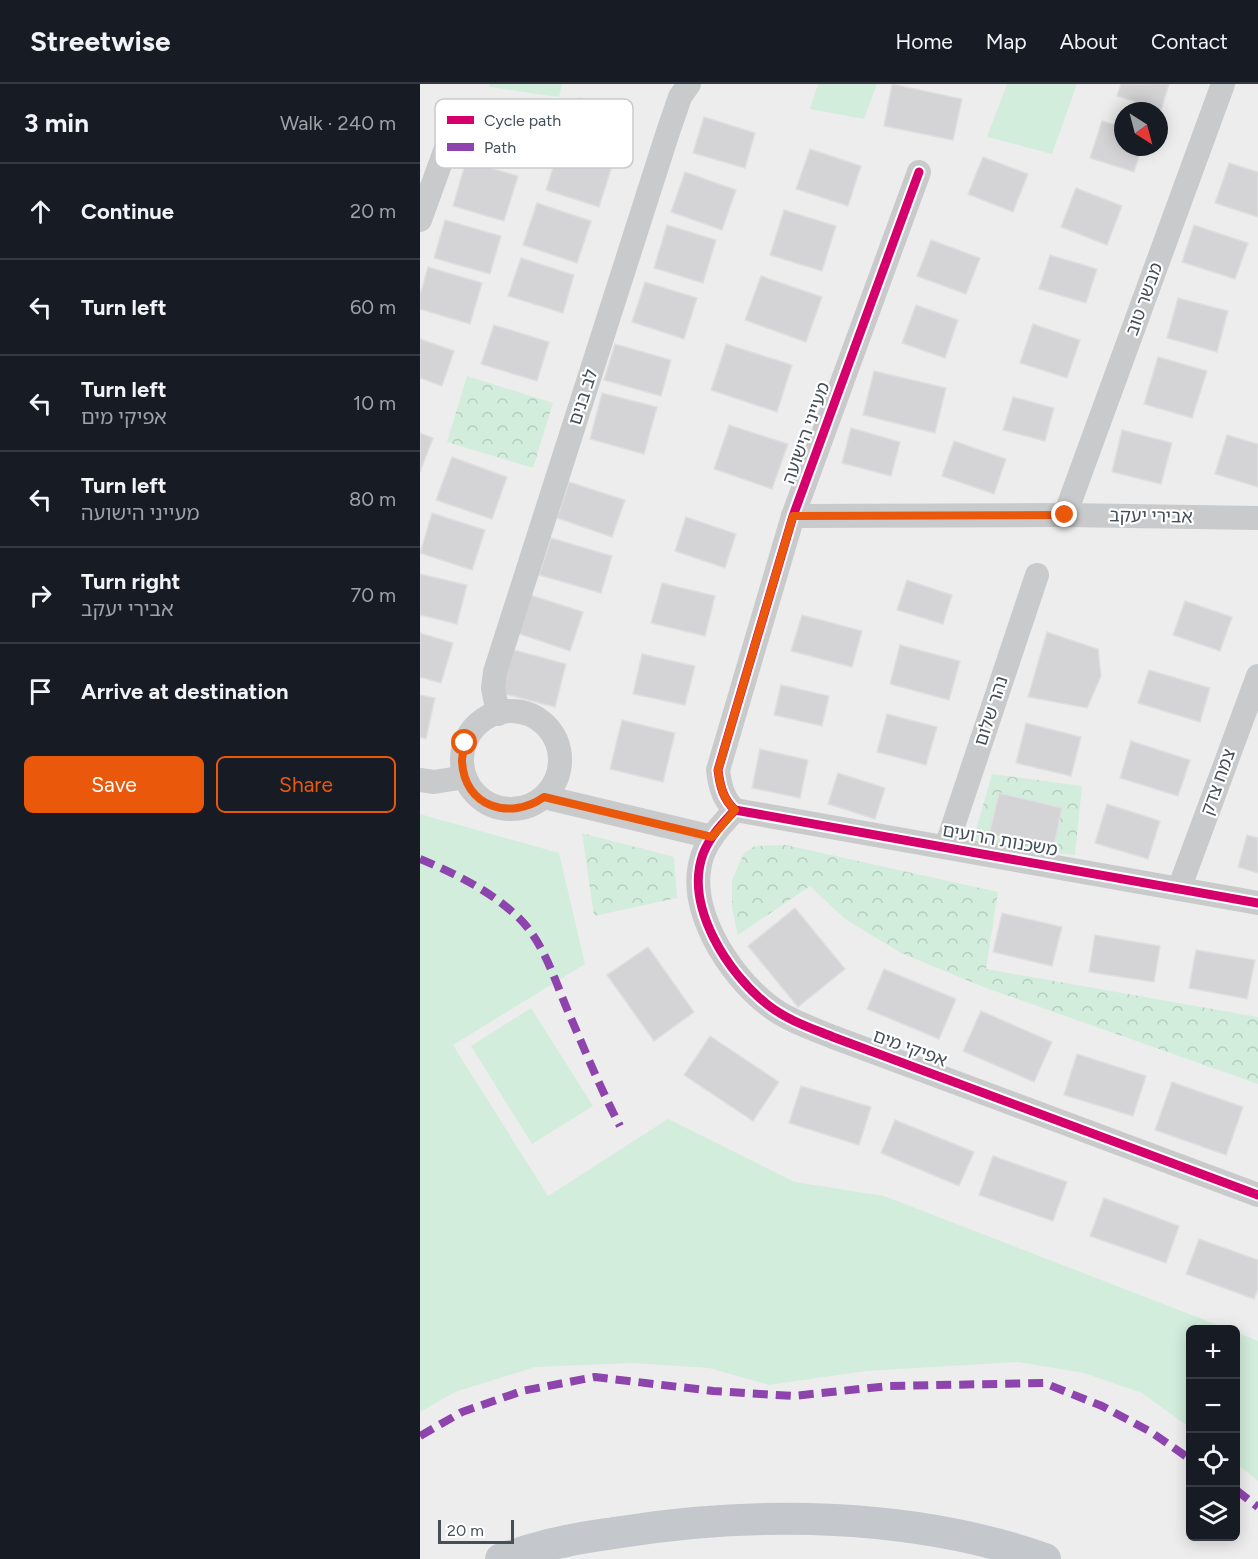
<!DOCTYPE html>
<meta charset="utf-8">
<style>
body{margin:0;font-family:Figtree,"Noto Sans Hebrew",sans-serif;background:#242831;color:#f1f3f6}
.controls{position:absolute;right:18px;bottom:18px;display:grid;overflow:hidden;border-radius:9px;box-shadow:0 3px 15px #0003}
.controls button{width:54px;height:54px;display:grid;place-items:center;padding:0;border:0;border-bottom:2px solid #363941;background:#171b24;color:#f1f3f6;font:30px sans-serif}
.compass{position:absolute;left:694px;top:18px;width:54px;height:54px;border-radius:50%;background:#171b24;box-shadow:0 3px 15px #0003;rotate:144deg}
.scale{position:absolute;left:18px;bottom:15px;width:76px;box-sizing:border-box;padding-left:6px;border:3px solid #454f59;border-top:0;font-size:16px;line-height:21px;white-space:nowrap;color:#454f59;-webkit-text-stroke:4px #fff;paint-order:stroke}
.stop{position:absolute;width:18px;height:18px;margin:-14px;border:4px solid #ea580c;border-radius:50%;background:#fff}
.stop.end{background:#ea580c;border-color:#fff;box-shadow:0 2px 6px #0008}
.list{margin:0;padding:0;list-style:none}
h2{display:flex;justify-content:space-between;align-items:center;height:78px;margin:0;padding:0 24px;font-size:26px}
h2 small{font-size:20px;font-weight:400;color:#9ea1a6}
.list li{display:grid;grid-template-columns:39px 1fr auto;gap:18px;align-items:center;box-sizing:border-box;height:96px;padding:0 24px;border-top:2px solid #363941}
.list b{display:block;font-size:22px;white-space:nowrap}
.list p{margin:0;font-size:20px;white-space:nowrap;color:#9ea1a6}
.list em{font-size:20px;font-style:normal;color:#9ea1a6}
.actions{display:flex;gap:12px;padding:18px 24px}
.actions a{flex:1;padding:14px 0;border:2px solid #ea580c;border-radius:9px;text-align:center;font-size:21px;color:#ea580c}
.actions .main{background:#ea580c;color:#fff}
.icon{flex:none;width:33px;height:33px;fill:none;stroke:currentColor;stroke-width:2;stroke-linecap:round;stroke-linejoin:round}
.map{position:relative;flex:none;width:838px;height:1475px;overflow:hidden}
header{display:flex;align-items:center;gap:36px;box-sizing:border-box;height:84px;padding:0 30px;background:#171b24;border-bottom:2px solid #363941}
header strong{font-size:28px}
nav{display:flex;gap:33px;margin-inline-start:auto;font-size:21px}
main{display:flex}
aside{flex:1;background:#171b24}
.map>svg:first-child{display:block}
.grass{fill:#d2eddc}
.forest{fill:url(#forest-crowns)}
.building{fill:#d4d4d6;stroke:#dfdfe0;stroke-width:1.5}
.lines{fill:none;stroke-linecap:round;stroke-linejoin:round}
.minor{stroke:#c8cacc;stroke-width:24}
.major{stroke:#c4c7cb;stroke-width:32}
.quiet{stroke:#8e44ad;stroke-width:8;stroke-dasharray:15 8;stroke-linecap:butt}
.cycleway-casing{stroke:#fff;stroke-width:13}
.cycleway{stroke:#d6006c;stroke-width:9}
.route{stroke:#ea580c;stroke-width:8}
.labels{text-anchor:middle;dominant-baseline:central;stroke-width:4.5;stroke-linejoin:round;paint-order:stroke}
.street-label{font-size:18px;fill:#454f59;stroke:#fff}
.key{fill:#fff;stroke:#c7cacd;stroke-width:1.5}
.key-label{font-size:16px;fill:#454f59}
</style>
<header>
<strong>Streetwise</strong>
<nav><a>Home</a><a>Map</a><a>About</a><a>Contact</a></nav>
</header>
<main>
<aside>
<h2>3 min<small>Walk · 240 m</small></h2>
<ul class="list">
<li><svg class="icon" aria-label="ahead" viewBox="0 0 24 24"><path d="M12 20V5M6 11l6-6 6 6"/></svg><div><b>Continue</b></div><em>20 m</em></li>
<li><svg class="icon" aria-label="left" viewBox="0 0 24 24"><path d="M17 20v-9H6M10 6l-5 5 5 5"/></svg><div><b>Turn left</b></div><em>60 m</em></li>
<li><svg class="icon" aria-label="left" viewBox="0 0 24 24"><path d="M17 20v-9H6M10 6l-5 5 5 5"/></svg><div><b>Turn left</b><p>אפיקי מים</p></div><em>10 m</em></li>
<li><svg class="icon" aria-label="left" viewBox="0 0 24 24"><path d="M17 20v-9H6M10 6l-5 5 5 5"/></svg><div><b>Turn left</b><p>מעייני הישועה</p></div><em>80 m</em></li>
<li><svg class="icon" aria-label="right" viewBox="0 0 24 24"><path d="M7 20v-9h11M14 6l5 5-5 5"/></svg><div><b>Turn right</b><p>אבירי יעקב</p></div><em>70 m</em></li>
<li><svg class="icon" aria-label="arrive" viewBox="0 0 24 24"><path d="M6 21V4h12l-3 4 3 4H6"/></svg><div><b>Arrive at destination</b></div></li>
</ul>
<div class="actions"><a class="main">Save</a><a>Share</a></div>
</aside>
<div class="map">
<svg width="838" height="1475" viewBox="0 0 838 1475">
<defs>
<pattern id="forest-crowns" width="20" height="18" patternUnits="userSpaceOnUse" patternTransform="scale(1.5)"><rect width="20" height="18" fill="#d2eddc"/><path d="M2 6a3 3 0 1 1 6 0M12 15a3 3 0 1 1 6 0" fill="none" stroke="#b6cdbf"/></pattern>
</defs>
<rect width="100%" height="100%" fill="#eeeded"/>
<!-- grass -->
<g class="grass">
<polygon points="70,0 142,0 139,13 69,3"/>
<polygon points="398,0 457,0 444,35 390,25"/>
<polygon points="587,0 657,0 632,70 567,53"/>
<polygon points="0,730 139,769 165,880 33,961 128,1112 248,1035 375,1098 464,1112 808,1245 770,1246 770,1344 722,1309 664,1289 598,1278 446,1287 349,1301 289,1284 212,1279 115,1283 35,1308 0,1328"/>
<polygon points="111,924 173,1022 112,1060 51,962"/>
<polygon points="816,1248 838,1257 838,1397 816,1379"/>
</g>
<!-- forest -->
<g class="forest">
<polygon points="47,292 133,319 113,384 27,358"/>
<polygon points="572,690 662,702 655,771 552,760"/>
<polygon points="162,749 254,773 257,814 174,832"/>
<polygon points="366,761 578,808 566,885 838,933 838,1000 566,904 481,869 425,835 390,802 318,851 312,824 312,796 324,769 335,762"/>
</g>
<!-- building -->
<g class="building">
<polygon points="472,0 542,15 533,56 464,42"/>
<polygon points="701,0 749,0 741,26 697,12"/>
<polygon points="159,14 204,23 195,62 150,52"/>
<polygon points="284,33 335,49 325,84 273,69"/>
<polygon points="682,37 703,43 703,63 722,63 714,88 670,74"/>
<polygon points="139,65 192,82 179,123 126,106"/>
<polygon points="390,65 441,82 428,122 376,105"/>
<polygon points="563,73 608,90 593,128 548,110"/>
<polygon points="46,77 98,92 84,137 33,122"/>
<polygon points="809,79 838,88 838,133 795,119"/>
<polygon points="265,88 316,106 302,146 251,128"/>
<polygon points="656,104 702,122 687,161 641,143"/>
<polygon points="117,119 171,137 157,179 103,161"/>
<polygon points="364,126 416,142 402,187 350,171"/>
<polygon points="25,136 81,152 70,190 14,174"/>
<polygon points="247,141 296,156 283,199 234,184"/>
<polygon points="774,141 828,159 815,195 762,178"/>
<polygon points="511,156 560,174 546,210 497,192"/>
<polygon points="630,171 677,185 666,219 619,205"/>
<polygon points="101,174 154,191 143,229 88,212"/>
<polygon points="8,183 62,199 50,240 0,225 0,211"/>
<polygon points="341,192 402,213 386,258 325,236"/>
<polygon points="225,198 277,214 264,255 212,238"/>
<polygon points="758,214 808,227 797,268 747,254"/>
<polygon points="496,221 538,236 525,274 482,259"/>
<polygon points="613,240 660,256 647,294 600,279"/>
<polygon points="74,241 129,258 117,297 61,280"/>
<polygon points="0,255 34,267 22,302 0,294"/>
<polygon points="195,260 251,276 241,312 184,296"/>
<polygon points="306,260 372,281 357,328 291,306"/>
<polygon points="738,273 787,287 772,334 724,320"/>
<polygon points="454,287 526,304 515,349 443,331"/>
<polygon points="182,309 237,323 224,370 170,355"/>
<polygon points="593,313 634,324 625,357 583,346"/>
<polygon points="309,341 368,360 352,405 294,385"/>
<polygon points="431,344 480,358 471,392 422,379"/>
<polygon points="702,346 752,359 741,400 692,388"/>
<polygon points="0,349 13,354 0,388"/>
<polygon points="807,351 838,360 838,403 795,390"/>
<polygon points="534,357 586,375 574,410 522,392"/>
<polygon points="32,373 87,393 72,435 16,416"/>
<polygon points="149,398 205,416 192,453 137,434"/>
<polygon points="12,429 65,446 52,486 0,469"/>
<polygon points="266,433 316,450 305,484 255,467"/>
<polygon points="131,454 192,472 181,509 119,491"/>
<polygon points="0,490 47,501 37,540 0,531"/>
<polygon points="487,496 532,511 523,540 477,526"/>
<polygon points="242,499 295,512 285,552 231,539"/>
<polygon points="110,511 163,528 150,567 97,549"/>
<polygon points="765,517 812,533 800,567 753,551"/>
<polygon points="382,531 442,547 432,583 371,567"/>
<polygon points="627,548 678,565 681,592 667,624 608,613"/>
<polygon points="0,549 33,559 21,599 0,593"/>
<polygon points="480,561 540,577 529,616 470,600"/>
<polygon points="90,565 146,580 135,623 78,608"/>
<polygon points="222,570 275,582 265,621 213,610"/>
<polygon points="729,586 790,604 780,638 718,619"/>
<polygon points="361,601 409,612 402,642 354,631"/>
<polygon points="0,611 15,614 6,655 0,653"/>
<polygon points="467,630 517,643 506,681 457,668"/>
<polygon points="202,636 255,649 243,698 190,685"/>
<polygon points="606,639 661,653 651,692 596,679"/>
<polygon points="711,657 770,676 758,712 700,694"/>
<polygon points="340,665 388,676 380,714 332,704"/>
<polygon points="418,689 465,704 455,735 408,720"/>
<polygon points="579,709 642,724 634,763 569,751"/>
<polygon points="687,720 740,737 728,775 675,759"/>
<polygon points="827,751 838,754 838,789 818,783"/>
<polygon points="375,824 425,885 378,923 328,862"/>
<polygon points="582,829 642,843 632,882 573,868"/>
<polygon points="675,851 740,862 734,898 669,888"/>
<polygon points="228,863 274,928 234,957 187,891"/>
<polygon points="776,866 835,876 827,915 769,904"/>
<polygon points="464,885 536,915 519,955 447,925"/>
<polygon points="561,927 632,958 614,998 543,967"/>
<polygon points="290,952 359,998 333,1037 264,991"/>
<polygon points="657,970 726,992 713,1032 644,1011"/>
<polygon points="752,998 823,1023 806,1071 735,1046"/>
<polygon points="381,1002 451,1023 439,1061 369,1039"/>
<polygon points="475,1036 554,1068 539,1102 461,1069"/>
<polygon points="573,1072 647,1098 633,1137 559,1111"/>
<polygon points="684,1114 759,1142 746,1179 670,1152"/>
<polygon points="779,1155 838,1176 838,1205 834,1215 766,1190"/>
</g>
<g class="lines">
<!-- minor -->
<g class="minor">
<path d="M499,88L373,432L298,686C300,702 303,715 315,726L838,819"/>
<polyline points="0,136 35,39"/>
<polyline points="645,431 803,0"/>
<polyline points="373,432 645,431 838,434"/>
<circle cx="91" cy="676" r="49"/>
<polyline points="78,630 73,604 75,588 247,51 260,13 269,0"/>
<polyline points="0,696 14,698 45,693"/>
<polyline points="124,713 292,753"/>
<path d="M315,726C303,739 290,752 283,770C264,822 308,890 348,921C367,936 391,944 413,953L838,1111"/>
<polyline points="526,763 617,491"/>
<polyline points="759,805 838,592"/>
</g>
<!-- major -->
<path class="major" d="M81,1475C101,1469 121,1462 142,1458C161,1453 181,1451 201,1448C338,1426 494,1429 625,1475"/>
<!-- quiet -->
<g class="quiet">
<path d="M0,775C36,790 69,806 98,833C123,857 134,894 147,925C164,964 180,1004 200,1042"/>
<polyline points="0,1352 42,1328 102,1307 175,1293 293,1307 373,1312 469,1302 624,1299 682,1322 731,1348 770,1375"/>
<polyline points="816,1406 838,1423"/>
</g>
<!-- cycleway casing -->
<g class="cycleway-casing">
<g id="cycleway">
<path d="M499,88L373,432L298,686C300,702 303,715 315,726L838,819"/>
<path d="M315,726C303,739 290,752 283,770C264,822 308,890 348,921C367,936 391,944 413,953L838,1111"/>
</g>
</g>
<!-- cycleway -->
<use href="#cycleway" class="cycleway"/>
</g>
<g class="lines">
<!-- route -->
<path class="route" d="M45,659C44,665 42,671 42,677C44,723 90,737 124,713L292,753L315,726C303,715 300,702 298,686L373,432L645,431"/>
</g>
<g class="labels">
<!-- street labels -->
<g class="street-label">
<text transform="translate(724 215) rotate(-70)">מבשר טוב</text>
<text transform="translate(163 313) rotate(-72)">לב בנים</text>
<text transform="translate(386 349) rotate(-70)">מעייני הישועה</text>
<text transform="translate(731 432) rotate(1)">אבירי יעקב</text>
<text transform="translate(571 627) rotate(-72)">נהר שלום</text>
<text transform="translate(798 698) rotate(-70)">צמח צדק</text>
<text transform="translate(580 756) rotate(10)">משכנות הרועים</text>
<text transform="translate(490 964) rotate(20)">אפיקי מים</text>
</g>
</g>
<!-- legend -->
<rect x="15" y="15" width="198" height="69" rx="9" class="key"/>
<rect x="27" y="32" width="27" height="8" fill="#d6006c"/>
<rect x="27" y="59" width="27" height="8" fill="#8e44ad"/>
<g class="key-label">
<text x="64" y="42">Cycle path</text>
<text x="64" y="69">Path</text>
</g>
</svg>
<div class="controls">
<button>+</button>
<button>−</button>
<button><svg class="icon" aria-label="locate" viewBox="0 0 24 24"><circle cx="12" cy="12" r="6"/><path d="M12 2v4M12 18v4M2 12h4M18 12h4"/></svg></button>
<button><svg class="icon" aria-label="layers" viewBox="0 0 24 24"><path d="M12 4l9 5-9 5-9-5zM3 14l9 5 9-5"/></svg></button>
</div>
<svg class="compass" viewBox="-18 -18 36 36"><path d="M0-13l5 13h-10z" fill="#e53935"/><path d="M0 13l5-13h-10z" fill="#9ea1a6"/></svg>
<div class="scale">20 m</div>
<div class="stop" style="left:45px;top:659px"></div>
<div class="stop end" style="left:645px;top:431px"></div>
</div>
</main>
